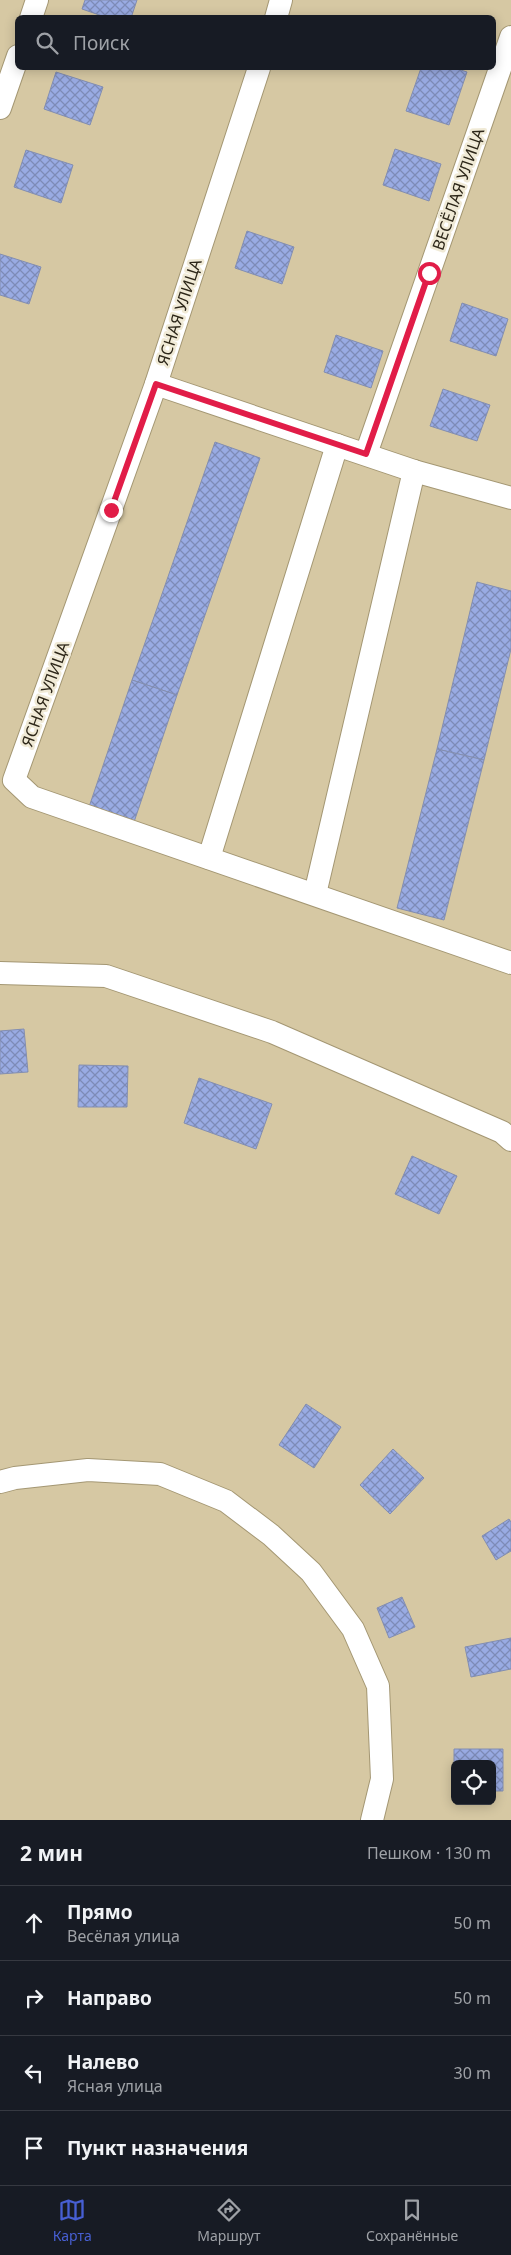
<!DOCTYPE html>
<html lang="ru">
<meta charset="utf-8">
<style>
body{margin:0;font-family:"Noto Sans",sans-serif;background:#242831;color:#f1f3f6}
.controls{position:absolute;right:15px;bottom:15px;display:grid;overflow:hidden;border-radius:8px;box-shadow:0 2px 12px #0003}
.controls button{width:45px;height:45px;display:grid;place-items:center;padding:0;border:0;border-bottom:1px solid #363941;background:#171b24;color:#f1f3f6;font:25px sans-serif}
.stop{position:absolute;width:15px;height:15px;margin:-11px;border:4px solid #e11d48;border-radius:50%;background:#fff}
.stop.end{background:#e11d48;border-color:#fff;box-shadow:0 1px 5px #0008}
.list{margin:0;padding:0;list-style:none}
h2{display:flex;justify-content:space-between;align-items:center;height:65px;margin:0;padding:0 20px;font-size:21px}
h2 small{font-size:16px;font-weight:400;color:#9ea1a6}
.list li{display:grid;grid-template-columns:32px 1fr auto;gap:15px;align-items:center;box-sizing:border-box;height:75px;padding:0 20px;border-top:1px solid #363941}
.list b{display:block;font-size:19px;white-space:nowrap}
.list p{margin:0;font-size:16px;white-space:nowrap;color:#9ea1a6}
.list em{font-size:16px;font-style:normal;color:#9ea1a6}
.icon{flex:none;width:28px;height:28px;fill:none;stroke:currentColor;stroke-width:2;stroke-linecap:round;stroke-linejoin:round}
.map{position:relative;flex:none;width:511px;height:1820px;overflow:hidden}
.search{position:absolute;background:#171b24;box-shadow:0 2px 12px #0003;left:15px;right:15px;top:15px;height:55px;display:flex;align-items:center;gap:12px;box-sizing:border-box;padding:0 18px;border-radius:8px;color:#9ea1a6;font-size:19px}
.sheet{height:365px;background:#171b24}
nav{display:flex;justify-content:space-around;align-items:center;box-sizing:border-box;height:70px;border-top:1px solid #363941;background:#171b24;font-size:14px;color:#9ea1a6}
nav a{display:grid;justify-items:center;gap:2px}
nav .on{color:#475fd3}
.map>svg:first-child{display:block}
.building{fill:url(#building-cross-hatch);stroke:#838eb0}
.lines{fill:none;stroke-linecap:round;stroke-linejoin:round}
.minor-casing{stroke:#a49773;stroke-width:24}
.minor{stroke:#fff;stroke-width:22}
.route{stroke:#e11d48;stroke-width:6}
.labels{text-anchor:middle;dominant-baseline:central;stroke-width:5;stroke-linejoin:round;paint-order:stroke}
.street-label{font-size:16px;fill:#2d2719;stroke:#f0ead6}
</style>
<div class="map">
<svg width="511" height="1820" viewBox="0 0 511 1820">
<defs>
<pattern id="building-cross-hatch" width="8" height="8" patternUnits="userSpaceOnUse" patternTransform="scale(1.25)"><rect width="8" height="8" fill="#99abe3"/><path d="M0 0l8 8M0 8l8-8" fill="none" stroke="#7d8bb7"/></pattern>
</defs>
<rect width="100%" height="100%" fill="#d6c8a3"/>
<!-- building -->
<g class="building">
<polygon points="85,0 137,0 131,18 108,18 82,9"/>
<polygon points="421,68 455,68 467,72 449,125 406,111"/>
<polygon points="56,72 103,87 90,125 44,109"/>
<polygon points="395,149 441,164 429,201 383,185"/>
<polygon points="26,150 73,165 61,203 14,187"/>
<polygon points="247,231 294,247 282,284 235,268"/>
<polygon points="0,254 41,267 29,304 0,295"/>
<polygon points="462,303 508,319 496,356 450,341"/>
<polygon points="336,335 383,351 371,388 324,372"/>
<polygon points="443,389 490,405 477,441 430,426"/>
<polygon points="215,442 260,458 177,695 132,680"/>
<polygon points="477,582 511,591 511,649 484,760 437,749"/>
<polygon points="132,680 177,695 133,825 88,810"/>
<polygon points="437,749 484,760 444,920 397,908"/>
<polygon points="24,1029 28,1072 0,1074 0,1031"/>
<polygon points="79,1065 128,1066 127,1107 78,1107"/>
<polygon points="199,1078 272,1104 256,1149 184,1123"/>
<polygon points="412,1156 457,1176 439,1214 395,1194"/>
<polygon points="306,1404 341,1427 314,1468 279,1445"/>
<polygon points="393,1449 424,1478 390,1514 360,1485"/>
<polygon points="509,1519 511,1522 511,1551 496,1560 482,1536"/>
<polygon points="402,1597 415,1627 389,1638 377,1608"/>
<polygon points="511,1638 511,1669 471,1677 465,1647"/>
<polygon points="454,1749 503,1749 503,1791 492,1791 492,1764 455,1764 454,1791"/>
</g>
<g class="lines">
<!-- minor casing -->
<g class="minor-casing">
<g id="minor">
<polyline points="31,18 37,0"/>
<polyline points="276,18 281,0"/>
<polyline points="259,68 156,384 14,780 32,797 511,963"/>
<polyline points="0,108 18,56"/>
<polyline points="156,384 414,471 511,498"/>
<polyline points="366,454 511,37"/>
<polyline points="209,858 337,445"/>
<polyline points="315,894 414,471"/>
<polyline points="0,973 106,976 272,1032 502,1132 511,1140"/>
<polyline points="0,1482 15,1478 88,1470 160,1474 226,1501 271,1535 311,1572 353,1629 378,1686 382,1779 372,1820"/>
</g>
</g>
<!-- minor -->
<use href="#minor" class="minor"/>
</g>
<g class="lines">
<!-- route -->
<polyline class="route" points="111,510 156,384 366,454 429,273"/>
</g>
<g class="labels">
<!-- street labels -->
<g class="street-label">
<text transform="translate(458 189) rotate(-71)">ВЕСЁЛАЯ УЛИЦА</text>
<text transform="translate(179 312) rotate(-72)">ЯСНАЯ УЛИЦА</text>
<text transform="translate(45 694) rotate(-70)">ЯСНАЯ УЛИЦА</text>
</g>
</g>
</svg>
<div class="controls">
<button><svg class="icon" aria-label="locate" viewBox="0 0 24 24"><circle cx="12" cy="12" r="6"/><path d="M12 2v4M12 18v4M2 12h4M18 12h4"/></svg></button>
</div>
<div class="stop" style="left:429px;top:273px"></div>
<div class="stop end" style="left:111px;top:510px"></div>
<div class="search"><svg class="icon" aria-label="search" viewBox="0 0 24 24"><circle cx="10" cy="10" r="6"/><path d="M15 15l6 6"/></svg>Поиск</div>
</div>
<section class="sheet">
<h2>2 мин<small>Пешком · 130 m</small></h2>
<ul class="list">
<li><svg class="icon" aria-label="ahead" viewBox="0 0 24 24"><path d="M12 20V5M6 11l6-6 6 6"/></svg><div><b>Прямо</b><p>Весёлая улица</p></div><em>50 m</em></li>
<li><svg class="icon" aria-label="right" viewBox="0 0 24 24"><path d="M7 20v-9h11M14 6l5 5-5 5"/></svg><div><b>Направо</b></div><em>50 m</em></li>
<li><svg class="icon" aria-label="left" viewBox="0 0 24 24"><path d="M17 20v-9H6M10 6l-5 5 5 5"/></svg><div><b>Налево</b><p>Ясная улица</p></div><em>30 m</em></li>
<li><svg class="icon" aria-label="arrive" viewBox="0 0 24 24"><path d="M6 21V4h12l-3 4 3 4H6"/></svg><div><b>Пункт назначения</b></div></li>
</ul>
</section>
<nav>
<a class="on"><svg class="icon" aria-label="map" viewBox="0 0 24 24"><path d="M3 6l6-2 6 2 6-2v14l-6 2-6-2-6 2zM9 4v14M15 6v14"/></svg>Карта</a>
<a><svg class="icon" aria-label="directions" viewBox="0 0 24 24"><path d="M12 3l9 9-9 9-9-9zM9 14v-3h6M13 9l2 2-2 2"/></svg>Маршрут</a>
<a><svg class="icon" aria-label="saved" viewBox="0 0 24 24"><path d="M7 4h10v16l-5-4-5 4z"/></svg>Сохранённые</a>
</nav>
